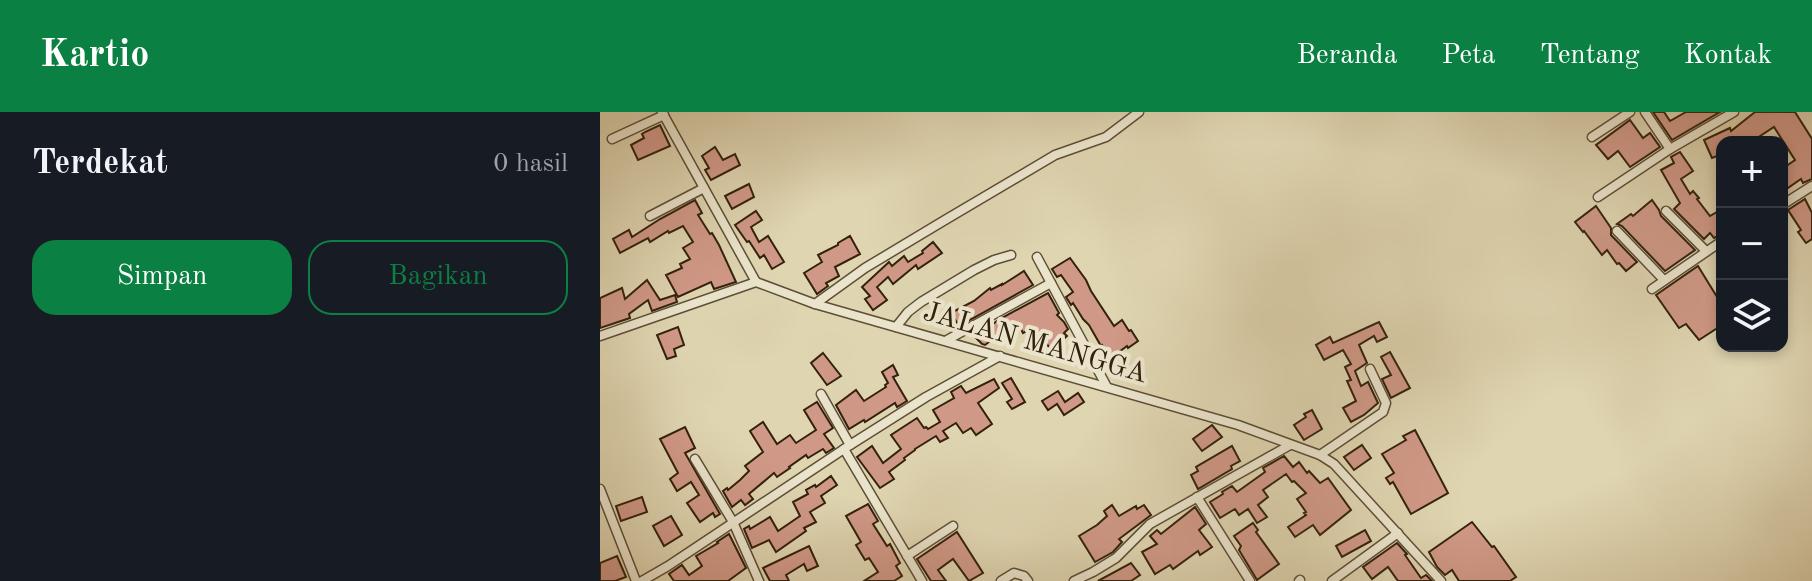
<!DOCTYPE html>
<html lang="id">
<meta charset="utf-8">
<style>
body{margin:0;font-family:"Old Standard TT",serif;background:#242831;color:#f1f3f6}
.controls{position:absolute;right:24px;top:24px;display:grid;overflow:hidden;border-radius:16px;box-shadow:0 4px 12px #0003}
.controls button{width:72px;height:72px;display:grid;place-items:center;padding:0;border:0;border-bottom:2px solid #363941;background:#171b24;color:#f1f3f6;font:40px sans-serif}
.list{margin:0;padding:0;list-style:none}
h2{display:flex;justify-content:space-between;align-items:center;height:104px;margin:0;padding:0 32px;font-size:34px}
h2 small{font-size:26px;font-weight:400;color:#9ea1a6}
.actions{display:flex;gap:16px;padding:24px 32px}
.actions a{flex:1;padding:18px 0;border:2px solid #0b8043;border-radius:24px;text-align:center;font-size:28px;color:#0b8043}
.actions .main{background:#0b8043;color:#fff}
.icon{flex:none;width:44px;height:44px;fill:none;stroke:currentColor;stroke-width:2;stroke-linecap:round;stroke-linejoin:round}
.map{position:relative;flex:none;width:1212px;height:469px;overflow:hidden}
header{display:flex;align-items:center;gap:48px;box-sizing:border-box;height:112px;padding:0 40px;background:#0b8043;color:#fff}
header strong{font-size:38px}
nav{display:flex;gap:44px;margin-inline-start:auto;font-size:28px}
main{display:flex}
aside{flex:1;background:#171b24}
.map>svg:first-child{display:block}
.building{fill:#d09987;stroke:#33210d;stroke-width:2}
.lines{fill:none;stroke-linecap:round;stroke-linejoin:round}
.minor-casing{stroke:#5e4e36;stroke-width:11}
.minor{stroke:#eae4cc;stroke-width:8}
.labels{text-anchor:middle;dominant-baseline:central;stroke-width:8;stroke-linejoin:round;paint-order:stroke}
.street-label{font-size:28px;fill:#33210d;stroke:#eae4cc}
</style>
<header>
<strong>Kartio</strong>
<nav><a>Beranda</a><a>Peta</a><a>Tentang</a><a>Kontak</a></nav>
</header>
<main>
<aside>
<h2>Terdekat<small>0 hasil</small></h2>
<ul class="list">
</ul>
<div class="actions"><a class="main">Simpan</a><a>Bagikan</a></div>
</aside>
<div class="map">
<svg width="1212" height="469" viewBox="0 0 1212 469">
<rect width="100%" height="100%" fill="#dfd5b1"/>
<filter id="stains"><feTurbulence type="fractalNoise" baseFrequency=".0025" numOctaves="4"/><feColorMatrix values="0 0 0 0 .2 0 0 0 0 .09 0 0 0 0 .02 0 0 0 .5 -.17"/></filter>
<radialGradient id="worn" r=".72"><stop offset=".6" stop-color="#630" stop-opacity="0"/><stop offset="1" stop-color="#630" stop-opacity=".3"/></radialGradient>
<!-- building -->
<g class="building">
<polygon points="1053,0 1064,0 1070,9 1086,0 1120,0 1072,28"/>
<polygon points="1155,0 1195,0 1212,27 1212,67 1203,71 1201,67 1182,80 1182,57 1195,48 1174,15 1151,30 1122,30 1122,42 1112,46 1104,28 1130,16 1131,19"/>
<polygon points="1030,8 1043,26 1050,21 1060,35 1030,55 1018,39 1008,47 996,33"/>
<polygon points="60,13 70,34 38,48 31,33 44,26 42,22 45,20"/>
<polygon points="115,35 123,48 135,42 140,53 111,68 105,58 109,56 102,44"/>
<polygon points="1080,40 1093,59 1081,67 1090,82 1093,79 1099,86 1097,87 1110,104 1122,97 1122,122 1114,126 1110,121 1104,127 1074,97 1080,91 1061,58 1074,51 1071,45"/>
<polygon points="149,72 154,85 132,97 125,84"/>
<polygon points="1205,87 1212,101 1212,127 1206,131 1198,120 1201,118 1188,98"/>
<polygon points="95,88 102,101 98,103 110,122 112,121 119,133 136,170 114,177 111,170 78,185 66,163 82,156 80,152 90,147 83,136 93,130 83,114 69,121 68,119 50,130 48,126 20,141 13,127 29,118 32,125 60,107"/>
<polygon points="1052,88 1059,98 1061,104 1095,138 1065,159 1022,114 1017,112 1031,102 1033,104"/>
<polygon points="996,94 1011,116 1011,123 1037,150 1026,159 1019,151 1017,152 1007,138 1002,143 984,119 983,120 975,110"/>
<polygon points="156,99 162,108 151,115 159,130 168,124 184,150 172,157 164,143 160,146 149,129 147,130 135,113"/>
<polygon points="250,124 260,142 235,155 239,164 226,171 228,174 217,182 204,161 222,150 218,143 238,133 238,131"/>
<polygon points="333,130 342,141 318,157 316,153 293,172 288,165 277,175 287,188 273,198 265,187 270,184 262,175 289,150 292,154 304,144 308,150 323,141 322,139"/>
<polygon points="470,146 486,168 491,179 514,214 522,208 529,219 531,218 538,229 528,236 527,234 511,246 502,233 501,234 489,213 483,207 473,191 471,193 466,185 473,180 461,163 457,165 452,157"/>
<polygon points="1098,154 1122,193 1122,213 1099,228 1086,212 1079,216 1056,183"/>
<polygon points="424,159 433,173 359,214 351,201 374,189 390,176 391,178 402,172 402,173"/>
<polygon points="47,168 60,188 75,183 77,190 52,199 48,188 29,202 30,206 0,216 0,186 22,176 25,187"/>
<polygon points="448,181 459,201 457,203 464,210 468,217 464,221 467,224 452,238 432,216 423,221 420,215 409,223 405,218 385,233 382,232 376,226 398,208"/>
<polygon points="779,210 787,225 777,230 774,224 759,233 767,251 755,259 761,274 768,270 778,291 764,303 751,310 743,296 756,289 747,269 751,268 745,255 751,252 743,238 724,248 716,233 730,225 733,231"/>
<polygon points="78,215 84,233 74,237 76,244 67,247 57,223"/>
<polygon points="790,240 810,276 791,286 782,267 791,263 781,245"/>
<polygon points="223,241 241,264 227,273 211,251"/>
<polygon points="293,253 298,263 293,265 307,289 297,295 295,291 265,310 264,308 249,317 236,293 256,278 264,289 286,275 285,273 288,271 282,260"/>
<polygon points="411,266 425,290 412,297 407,290 412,287 402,271"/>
<polygon points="394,267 399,276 378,291 392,312 376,323 371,316 363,321 356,311 343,319 348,326 340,330 336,324 315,337 315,338 304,346 305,348 289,360 294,367 280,376 257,345 272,334 283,351 301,337 291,323 317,306 324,316 326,315 328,317 340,310 333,298 354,286 351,280 361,274 366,281"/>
<polygon points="458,279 465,290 478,281 484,290 464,303 457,292 448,298 442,289"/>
<polygon points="217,290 233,316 224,322 234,336 226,341 223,337 208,346 206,343 189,355 190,356 177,365 174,361 149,382 153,387 145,393 141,388 132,395 123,379 127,376 128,378 140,368 149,359 145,354 163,340 150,319 163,310 177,332 190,323 196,331 216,318 204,298"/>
<polygon points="712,298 722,317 704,328 694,313 706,305 704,302"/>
<polygon points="612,313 622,325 602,339 593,327"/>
<polygon points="85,315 95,336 85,341 120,402 115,405 113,401 100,410 87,391 99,383 91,370 77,379 70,367 78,361 60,327"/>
<polygon points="815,318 848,381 811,402 793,370 790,372 786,366 794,361 782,342 806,328 803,324"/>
<polygon points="762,333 771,346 754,358 744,345"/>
<polygon points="632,334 640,349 631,354 632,357 598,377 591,363 598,359 596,355"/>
<polygon points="684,344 693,355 699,350 707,361 709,359 720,371 728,366 751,398 720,423 713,413 695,425 688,415 706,403 704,401 706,400 697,387 706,381 694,369 692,370 686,362 663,378 668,385 658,393 667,405 657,411 648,397 639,403 635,397 620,406 610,390 623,382 622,380 632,374 637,380 665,360 663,356"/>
<polygon points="231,364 237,373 221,384 225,391 210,400 216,410 204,416 206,419 176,440 169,428 152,436 144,417 149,414 150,417 170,405 178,419 200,404 193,390 208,382 206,378 215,373 216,375"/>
<polygon points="42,385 47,400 21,409 16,394"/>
<polygon points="268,392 278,409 273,412 287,434 290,432 300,451 296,454 302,464 294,469 264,469 278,460 269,446 265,448 256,433 261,430 246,404"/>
<polygon points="512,393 519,404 536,394 537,397 544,393 551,403 519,427 522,430 513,440 495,450 479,424 497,413 507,404 504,399"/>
<polygon points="595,395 606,412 599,418 612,435 600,443 598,439 573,457 570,453 555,462 542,440 557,432 550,424 557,418 561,422"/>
<polygon points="71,404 82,423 64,434 53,414"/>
<polygon points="872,410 892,435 894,434 916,465 910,469 859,469 852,458 845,463 837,455 829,440"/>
<polygon points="653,411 658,418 656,420 679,452 657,468 639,438 641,434 634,424"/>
<polygon points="765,418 771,429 742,445 736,434"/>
<polygon points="357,420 383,461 369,469 353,447 338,458 346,469 331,469 317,447"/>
<polygon points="129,422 146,456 128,469 74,469 69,462 82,453 89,463 102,454 96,444 118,431 117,430"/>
<polygon points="797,431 807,442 805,443 821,466 826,463 832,469 798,469 788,455 772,467 763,455"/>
<polygon points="209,434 218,454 207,459 204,452 186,463 189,469 170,469 163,456"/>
<polygon points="17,444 26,465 15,469 0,469 0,451"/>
<polygon points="531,451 540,463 531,469 498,469"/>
</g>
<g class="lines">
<!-- minor casing -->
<g class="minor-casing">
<g id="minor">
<polyline points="62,0 156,170 215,192 638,313 720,343 734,352 841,469"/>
<polyline points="1045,0 1070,37"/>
<polyline points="992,25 1030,0"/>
<polyline points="12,27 64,3"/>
<polyline points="998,85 1070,37 1134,0"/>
<polyline points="1182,93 1212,74"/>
<polyline points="1066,99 1106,139"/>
<polyline points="50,104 104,76"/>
<polyline points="1017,119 1063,167"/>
<polyline points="437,145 507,275"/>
<polyline points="1052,177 1122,129"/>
<polyline points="215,192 265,156 345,108 455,43 506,25 539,0"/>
<polyline points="296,215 308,200 321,190 374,158 394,148 411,143"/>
<polyline points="0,224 156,170"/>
<polyline points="347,228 451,171"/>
<polyline points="221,282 250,333"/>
<polyline points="244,337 322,469"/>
<polyline points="720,343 783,300 786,291 770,257"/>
<polyline points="95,347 133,410 159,469"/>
<polyline points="0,377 36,469"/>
<polyline points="597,385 650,469"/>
<polyline points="307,444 353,414"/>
<polyline points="42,469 68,454 250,333 326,285 400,244"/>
<polyline points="401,469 414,461 424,464 428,469"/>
<polyline points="474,469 493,460 516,446 550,412 690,333"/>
<polyline points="699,469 700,468"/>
<polyline points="732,469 798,421"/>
</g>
</g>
<!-- minor -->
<use href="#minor" class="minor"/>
</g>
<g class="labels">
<!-- street labels -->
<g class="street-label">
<text transform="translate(435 232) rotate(16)">JALAN MANGGA</text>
</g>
</g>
<rect width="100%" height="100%" filter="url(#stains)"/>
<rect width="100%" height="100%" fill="url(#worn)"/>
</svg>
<div class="controls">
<button>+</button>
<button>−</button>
<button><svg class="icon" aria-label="layers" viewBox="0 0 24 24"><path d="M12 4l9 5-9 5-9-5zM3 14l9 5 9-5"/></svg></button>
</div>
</div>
</main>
